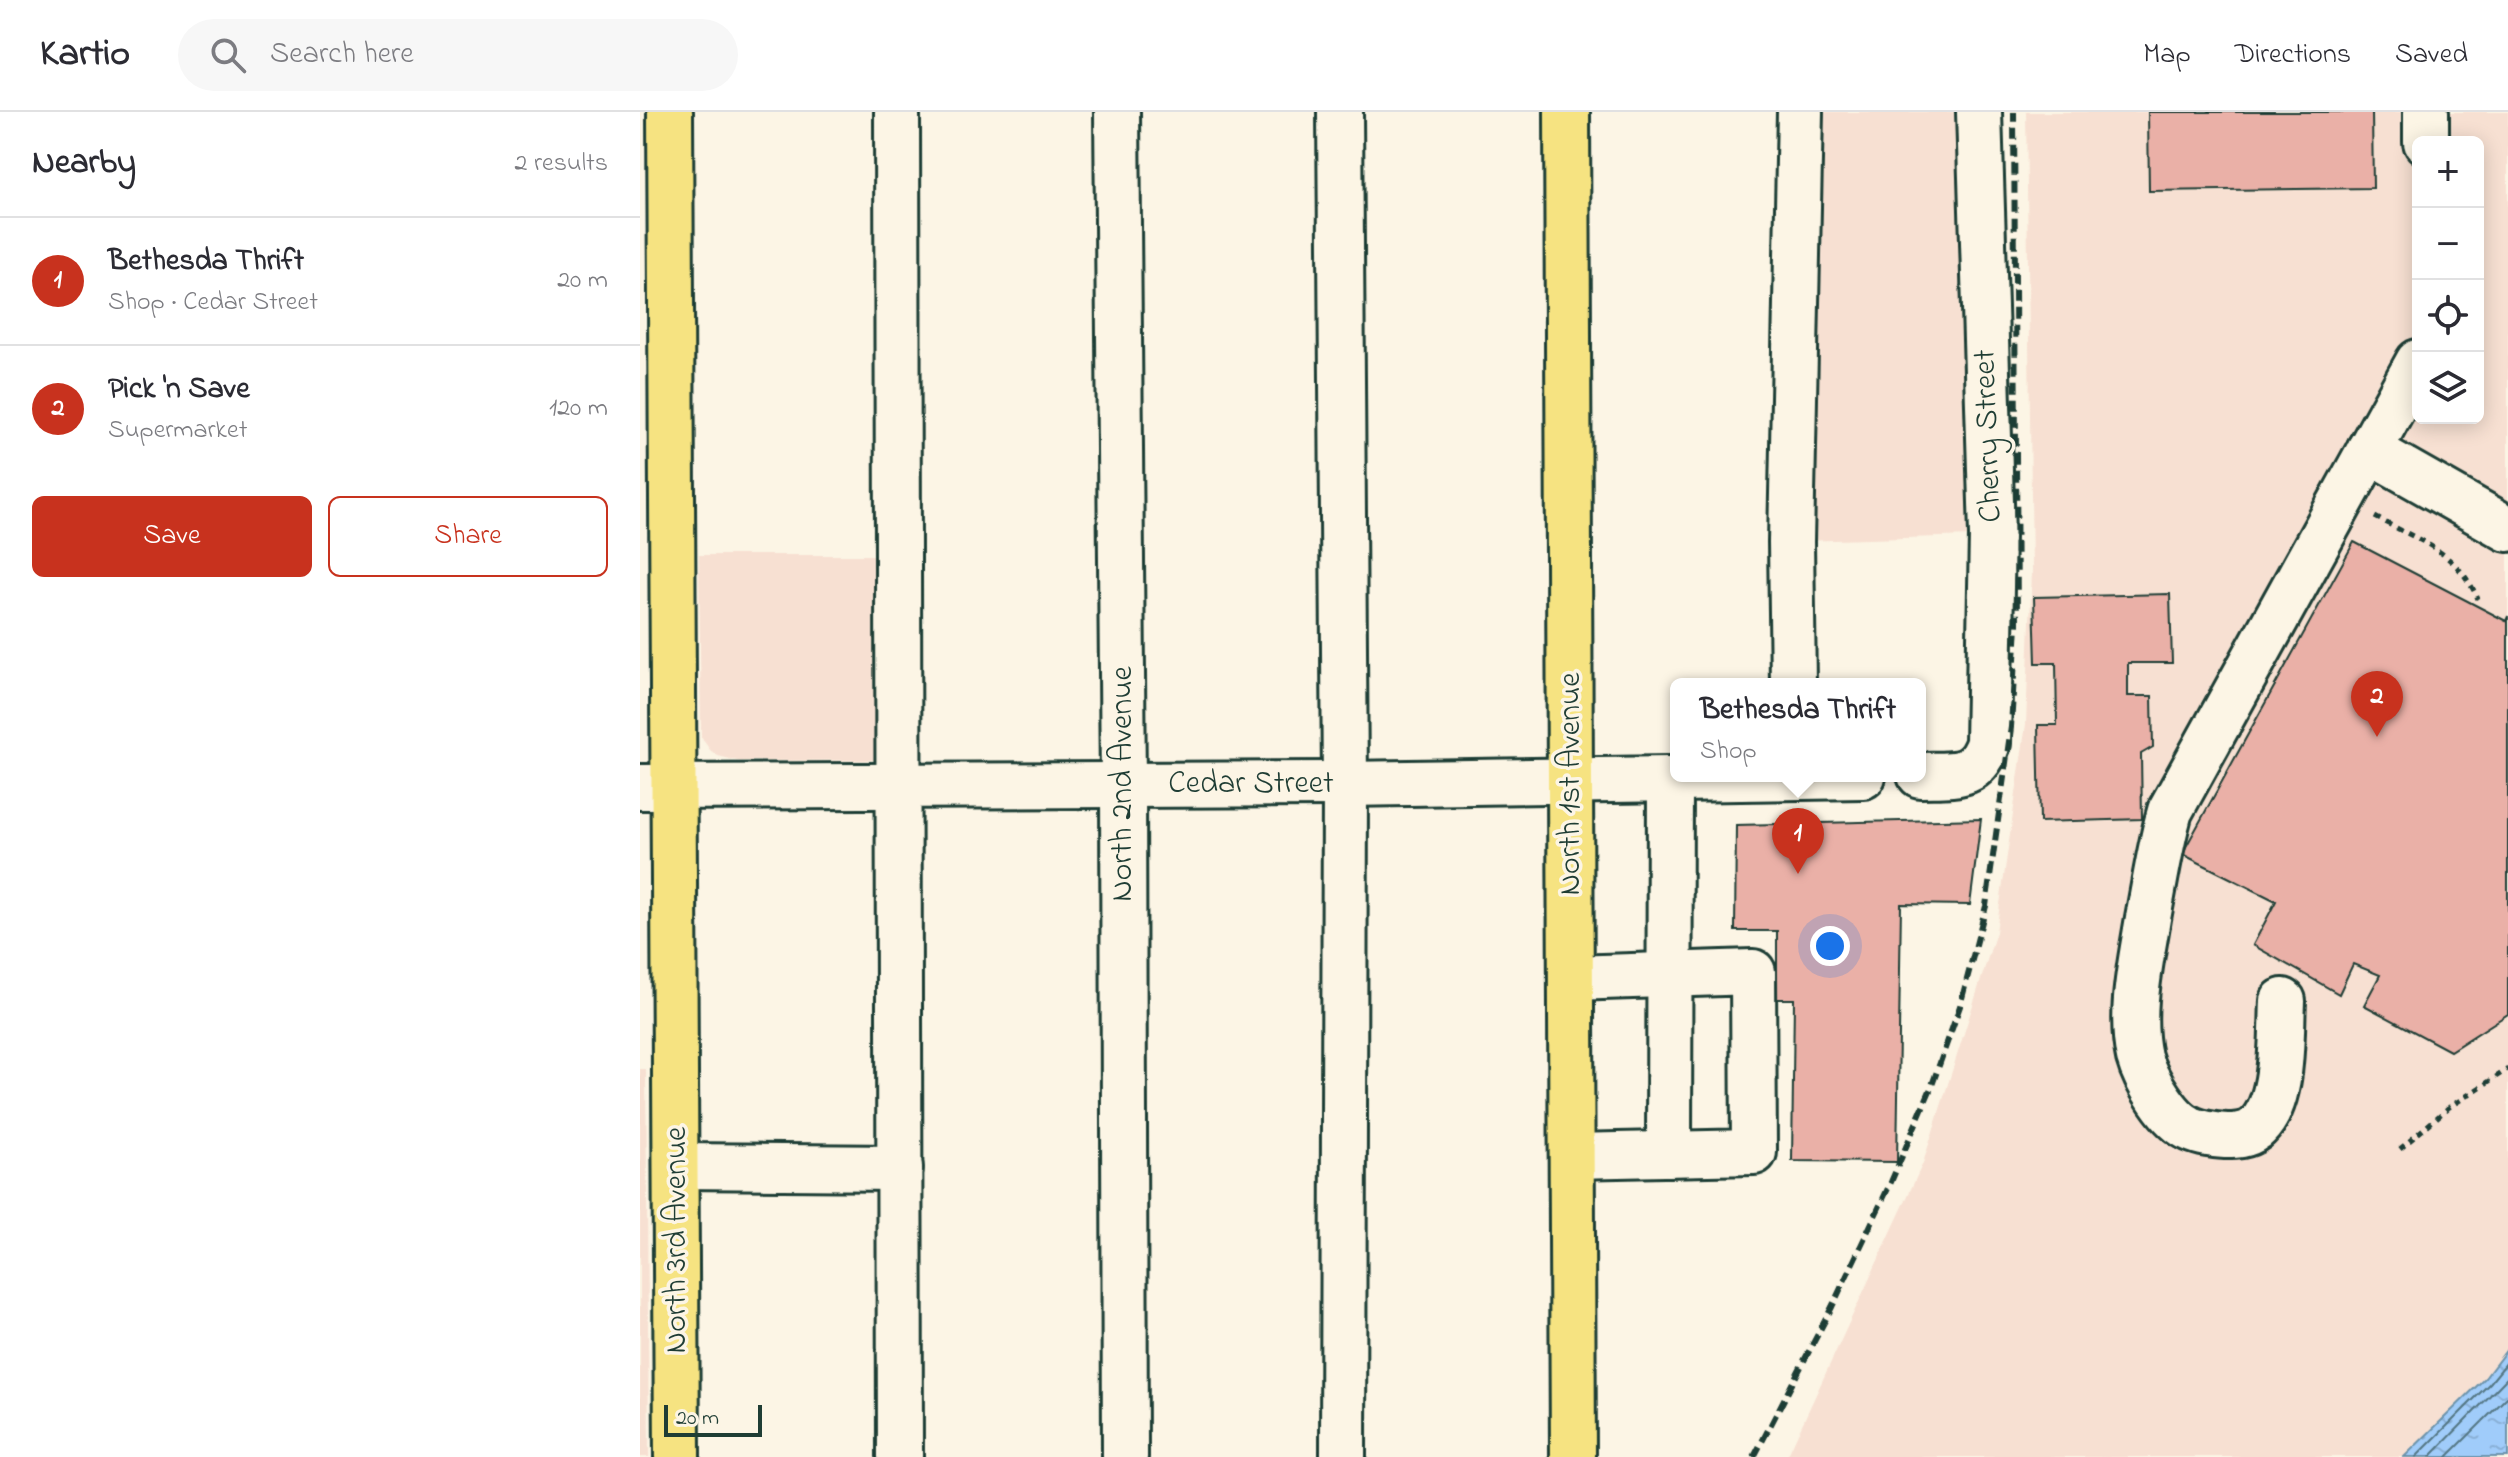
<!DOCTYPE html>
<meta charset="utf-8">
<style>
body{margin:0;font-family:"Indie Flower",sans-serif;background:#f7f7f7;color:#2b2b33}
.controls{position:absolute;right:24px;top:24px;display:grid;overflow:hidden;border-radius:12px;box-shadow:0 4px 20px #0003}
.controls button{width:72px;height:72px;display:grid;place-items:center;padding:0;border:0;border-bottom:2px solid #e1e1e2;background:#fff;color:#2b2b33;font:40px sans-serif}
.scale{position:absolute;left:24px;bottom:20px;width:98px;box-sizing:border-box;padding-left:8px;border:4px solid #1f3d34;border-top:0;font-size:22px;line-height:28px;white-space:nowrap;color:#1f3d34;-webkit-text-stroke:6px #fcf5e5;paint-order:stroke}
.you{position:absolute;left:1190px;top:834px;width:28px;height:28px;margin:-20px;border:6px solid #fff;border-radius:50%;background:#1a73e8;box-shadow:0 0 0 12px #1a73e833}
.badge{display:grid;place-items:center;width:52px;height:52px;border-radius:50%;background:#c8321e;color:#fff;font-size:26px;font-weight:700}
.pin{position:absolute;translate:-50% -66px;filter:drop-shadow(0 2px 4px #0008)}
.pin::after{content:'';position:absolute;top:42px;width:28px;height:24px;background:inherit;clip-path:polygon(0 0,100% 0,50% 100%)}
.popup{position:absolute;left:1030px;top:566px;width:256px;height:104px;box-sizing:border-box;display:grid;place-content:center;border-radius:12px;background:#fff;filter:drop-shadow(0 2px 6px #0005);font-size:26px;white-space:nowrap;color:#7c7c81}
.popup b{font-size:30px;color:#2b2b33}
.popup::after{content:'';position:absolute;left:50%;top:100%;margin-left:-16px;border:16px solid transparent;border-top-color:#fff}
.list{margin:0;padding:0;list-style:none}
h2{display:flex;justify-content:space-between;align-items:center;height:104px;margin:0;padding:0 32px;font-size:34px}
h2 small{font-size:26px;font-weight:400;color:#7c7c81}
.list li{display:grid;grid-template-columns:52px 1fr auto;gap:24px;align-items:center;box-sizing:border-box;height:128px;padding:0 32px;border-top:2px solid #e1e1e2}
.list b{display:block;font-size:30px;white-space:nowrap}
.list p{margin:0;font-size:26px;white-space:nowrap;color:#7c7c81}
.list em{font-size:26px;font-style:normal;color:#7c7c81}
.actions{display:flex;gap:16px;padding:24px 32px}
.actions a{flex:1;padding:18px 0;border:2px solid #c8321e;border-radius:12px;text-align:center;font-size:28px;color:#c8321e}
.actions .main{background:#c8321e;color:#fff}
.icon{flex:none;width:44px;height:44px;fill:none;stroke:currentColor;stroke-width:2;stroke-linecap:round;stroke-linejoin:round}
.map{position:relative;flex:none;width:1868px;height:1345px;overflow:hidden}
header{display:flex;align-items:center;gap:48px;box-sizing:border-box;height:112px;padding:0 40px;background:#fff;border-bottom:2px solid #e1e1e2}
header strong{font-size:38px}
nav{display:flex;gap:44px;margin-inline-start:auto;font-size:28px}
.search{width:560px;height:72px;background:#f7f7f7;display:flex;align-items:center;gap:20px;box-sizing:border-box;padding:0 28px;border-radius:44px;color:#7c7c81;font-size:30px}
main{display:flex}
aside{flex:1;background:#fff}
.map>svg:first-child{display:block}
.built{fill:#f7e0d2;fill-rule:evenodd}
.water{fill:url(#water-ripples);stroke:#6c93ab;stroke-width:2}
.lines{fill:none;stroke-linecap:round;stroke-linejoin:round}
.shore{stroke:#537683;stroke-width:2}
.building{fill:#eab0a7;stroke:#1f3d34;stroke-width:2}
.minor-casing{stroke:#1f3d34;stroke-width:50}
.major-casing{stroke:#1f3d34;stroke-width:50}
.path{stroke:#1f3d34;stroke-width:5;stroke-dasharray:6 6;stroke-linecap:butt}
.minor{stroke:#fcf5e5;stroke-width:44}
.major{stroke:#f6e381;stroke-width:44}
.rail{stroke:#1f3d34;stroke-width:6;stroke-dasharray:12 6;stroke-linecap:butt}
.labels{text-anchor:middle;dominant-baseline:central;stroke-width:7;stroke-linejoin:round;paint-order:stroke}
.street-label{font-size:32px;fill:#1f3d34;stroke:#fcf5e5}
</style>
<header>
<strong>Kartio</strong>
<div class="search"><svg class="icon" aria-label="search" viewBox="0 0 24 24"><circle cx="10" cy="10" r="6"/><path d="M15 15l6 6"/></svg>Search here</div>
<nav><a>Map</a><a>Directions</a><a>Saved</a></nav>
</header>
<main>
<aside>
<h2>Nearby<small>2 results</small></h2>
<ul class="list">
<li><span class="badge">1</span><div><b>Bethesda Thrift</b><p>Shop · Cedar Street</p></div><em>20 m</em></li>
<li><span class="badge">2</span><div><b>Pick 'n Save</b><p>Supermarket</p></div><em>120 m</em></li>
</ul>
<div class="actions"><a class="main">Save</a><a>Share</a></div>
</aside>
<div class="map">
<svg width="1868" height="1345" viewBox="0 0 1868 1345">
<defs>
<pattern id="water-ripples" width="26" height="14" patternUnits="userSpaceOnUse" patternTransform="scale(2)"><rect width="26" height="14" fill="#a0ccfa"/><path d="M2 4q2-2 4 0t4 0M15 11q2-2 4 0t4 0" fill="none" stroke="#89b0d7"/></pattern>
</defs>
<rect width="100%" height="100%" fill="#fcf5e5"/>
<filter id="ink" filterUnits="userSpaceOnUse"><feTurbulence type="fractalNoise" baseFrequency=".0125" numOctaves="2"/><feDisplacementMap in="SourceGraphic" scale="16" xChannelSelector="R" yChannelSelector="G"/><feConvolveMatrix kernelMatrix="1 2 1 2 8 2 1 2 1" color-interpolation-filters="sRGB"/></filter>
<g filter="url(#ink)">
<!-- built -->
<g class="built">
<polygon points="1168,0 1321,0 1335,424 1159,429"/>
<path d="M1386,0H1868V1236L1845,1265L1764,1345H1147L1283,1051L1356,820L1386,612L1392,459ZM1778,30H1838V306H1778Z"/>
<polygon points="59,443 251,443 252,648 98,649 78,644 70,638 61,625"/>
<polygon points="0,957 6,957 9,1345 0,1345"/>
</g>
<!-- water -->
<polygon class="water" points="1868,1236 1868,1345 1764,1345 1845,1266"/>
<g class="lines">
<!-- shore -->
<g class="shore">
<polyline points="1776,1345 1850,1271 1868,1249"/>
<polyline points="1790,1345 1868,1265"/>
<polyline points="1807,1345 1868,1284"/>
</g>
</g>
<!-- building -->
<g class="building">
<polygon points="1508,0 1732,0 1733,76 1509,79"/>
<polygon points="1714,430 1866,509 1868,504 1868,902 1810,939 1724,893 1740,863 1713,852 1699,882 1613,833 1636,789 1542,742"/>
<polygon points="1530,482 1532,551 1488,551 1488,584 1512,584 1513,635 1501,642 1502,707 1400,710 1398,613 1417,613 1416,551 1396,551 1394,485"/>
<polygon points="1341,707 1330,793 1261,792 1257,1050 1152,1049 1154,887 1137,887 1137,819 1095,819 1096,713"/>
</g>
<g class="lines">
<!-- minor casing -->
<g class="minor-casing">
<g id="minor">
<polyline points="257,0 260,1345"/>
<polyline points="477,0 483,672 485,1345"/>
<polyline points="700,0 705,672 703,1345"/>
<polyline points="1786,0 1786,30"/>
<polyline points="1729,338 1868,417"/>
<polyline points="1153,572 1151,430 1160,0"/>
<path d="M1280,663C1314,662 1336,667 1348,631L1352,423L1339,0"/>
<polyline points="0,675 705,672 1223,664"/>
<polyline points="932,866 1113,860 1114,1040 932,1044"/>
<path d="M1643,889C1641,925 1645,992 1615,1017C1606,1024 1596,1024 1586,1024C1574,1023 1562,1022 1551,1017C1529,1008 1505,967 1499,945C1489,900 1501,850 1508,806C1515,770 1520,734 1530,699L1778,250"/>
<polyline points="1029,1042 1030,667"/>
<polyline points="36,1054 260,1056"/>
</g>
</g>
<!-- major casing -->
<g class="major-casing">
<g id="major">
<polyline points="30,0 37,1345"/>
<polyline points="927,0 933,1345"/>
</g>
</g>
<!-- path -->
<g class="path">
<path d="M1735,405C1779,429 1816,438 1838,487"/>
<polyline points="1760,1037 1808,996 1868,957"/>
</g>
<!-- minor -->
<use href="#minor" class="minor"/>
<!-- major -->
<use href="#major" class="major"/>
<!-- rail -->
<polyline class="rail" points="1114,1345 1192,1195 1251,1070 1291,976 1320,894 1346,794 1371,615 1377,513 1374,0"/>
</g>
</g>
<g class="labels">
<!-- street labels -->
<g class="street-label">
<text transform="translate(1349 324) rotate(-92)">Cherry Street</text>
<text transform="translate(483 672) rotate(-90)">North 2nd Avenue</text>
<text x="611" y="672">Cedar Street</text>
<text transform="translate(931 672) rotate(-90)">North 1st Avenue</text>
<text transform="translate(37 1128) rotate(-90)">North 3rd Avenue</text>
</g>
</g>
</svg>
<div class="controls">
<button>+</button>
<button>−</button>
<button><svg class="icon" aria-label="locate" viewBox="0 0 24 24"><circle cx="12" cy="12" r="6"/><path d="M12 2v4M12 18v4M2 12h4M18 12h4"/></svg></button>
<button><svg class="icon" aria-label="layers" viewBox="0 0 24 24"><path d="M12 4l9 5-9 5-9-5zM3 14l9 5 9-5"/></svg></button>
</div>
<div class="scale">20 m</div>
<div class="you"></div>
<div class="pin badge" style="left:1158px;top:762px">1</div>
<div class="popup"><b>Bethesda Thrift</b>Shop</div>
<div class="pin badge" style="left:1737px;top:625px">2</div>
</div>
</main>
